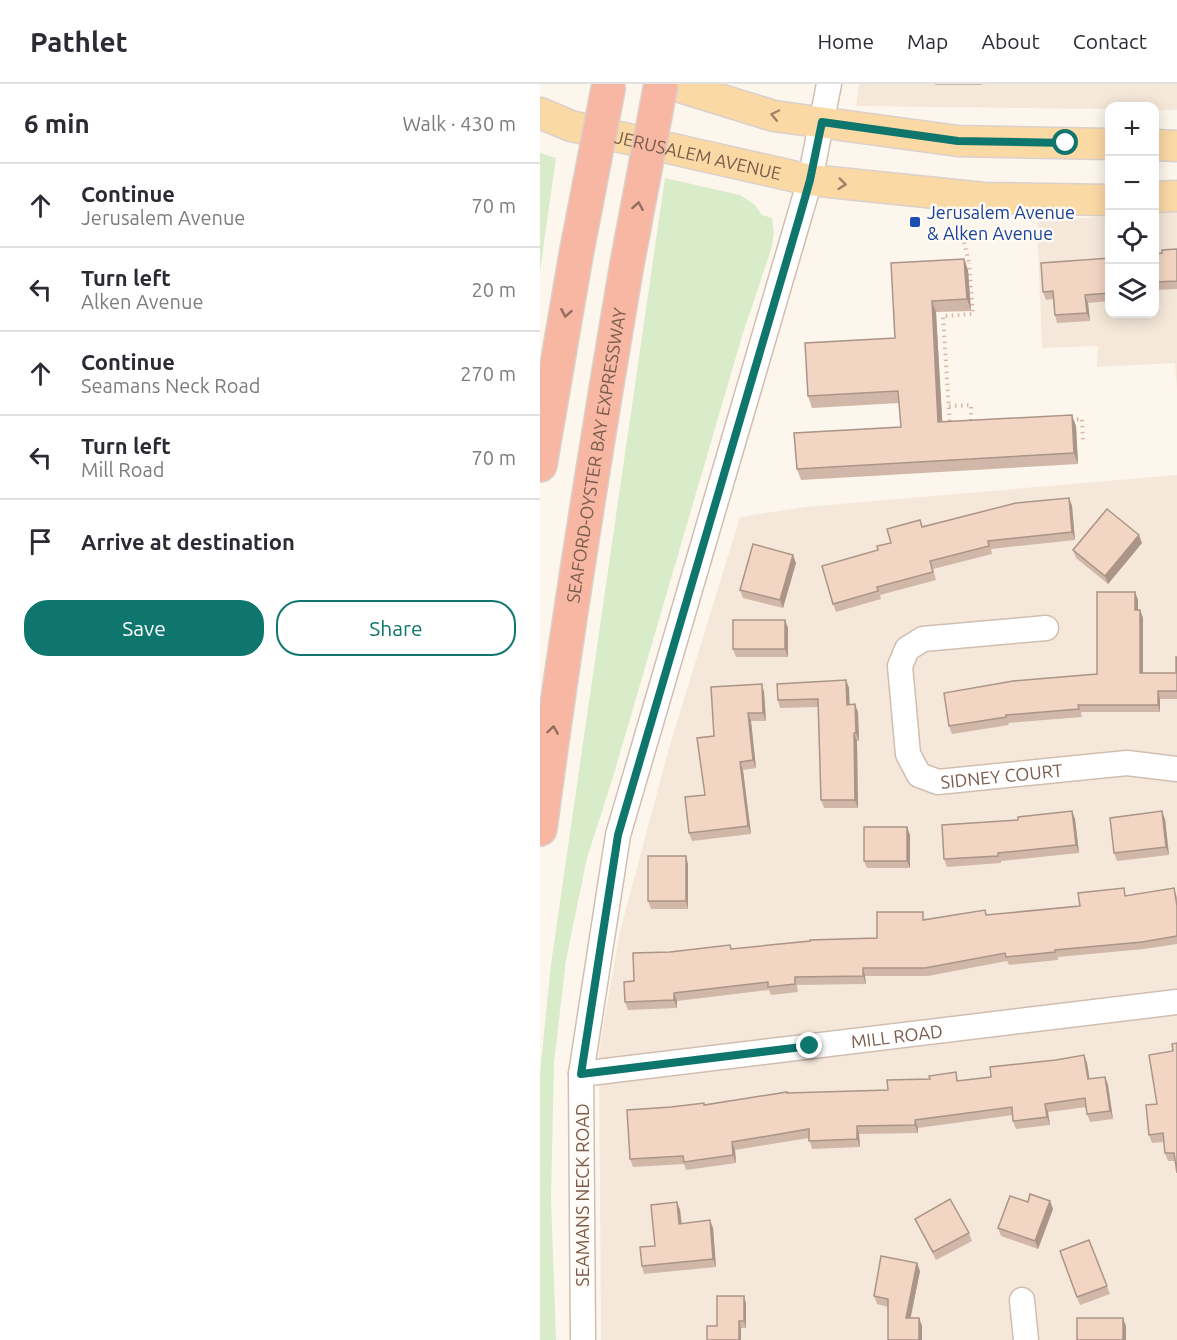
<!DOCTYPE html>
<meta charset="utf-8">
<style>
body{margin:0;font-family:Ubuntu,sans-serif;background:#f7f7f7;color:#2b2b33}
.controls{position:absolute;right:18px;top:18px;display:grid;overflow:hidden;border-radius:12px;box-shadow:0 3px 15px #0003}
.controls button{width:54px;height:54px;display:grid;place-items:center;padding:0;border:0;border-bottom:2px solid #e1e1e2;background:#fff;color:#2b2b33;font:30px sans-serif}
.stop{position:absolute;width:18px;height:18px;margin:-14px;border:4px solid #0f766e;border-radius:50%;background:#fff}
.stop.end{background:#0f766e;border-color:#fff;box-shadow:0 2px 6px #0008}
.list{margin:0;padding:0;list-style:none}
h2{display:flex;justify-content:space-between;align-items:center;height:78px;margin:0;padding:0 24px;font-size:26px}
h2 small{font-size:20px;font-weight:400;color:#7c7c81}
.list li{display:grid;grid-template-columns:39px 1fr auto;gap:18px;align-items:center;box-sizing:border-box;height:84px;padding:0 24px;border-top:2px solid #e1e1e2}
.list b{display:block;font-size:22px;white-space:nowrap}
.list p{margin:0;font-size:20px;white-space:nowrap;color:#7c7c81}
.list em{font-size:20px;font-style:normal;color:#7c7c81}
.actions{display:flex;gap:12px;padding:18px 24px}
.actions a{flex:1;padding:14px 0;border:2px solid #0f766e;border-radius:24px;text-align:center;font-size:21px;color:#0f766e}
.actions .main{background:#0f766e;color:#fff}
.icon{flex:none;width:33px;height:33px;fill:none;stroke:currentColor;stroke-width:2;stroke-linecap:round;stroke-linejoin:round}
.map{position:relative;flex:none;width:637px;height:1256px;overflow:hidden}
header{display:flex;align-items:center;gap:36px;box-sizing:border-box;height:84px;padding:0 30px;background:#fff;border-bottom:2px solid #e1e1e2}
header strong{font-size:28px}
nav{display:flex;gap:33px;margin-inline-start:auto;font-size:21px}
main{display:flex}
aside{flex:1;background:#fff}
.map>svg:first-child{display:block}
.residential{fill:#f5e8da}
.green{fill:#d8ecc9}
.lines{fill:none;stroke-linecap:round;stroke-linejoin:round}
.minor-casing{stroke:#d1beb0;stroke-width:27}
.major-casing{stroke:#dad1cd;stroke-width:33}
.highway-casing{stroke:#dad1cd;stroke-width:36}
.path{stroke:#d9b8a5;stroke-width:4;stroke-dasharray:1.5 4.5;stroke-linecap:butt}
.minor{stroke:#fff;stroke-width:24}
.major{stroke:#fbd9a5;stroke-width:30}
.highway{stroke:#f7b7a3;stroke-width:33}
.highway-bridge-casing{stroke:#dad1cd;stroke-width:36;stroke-linecap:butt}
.highway-bridge{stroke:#f7b7a3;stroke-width:33}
.wall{fill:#d1b7a8}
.shaded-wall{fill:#aa9588}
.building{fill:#f3d5c3;stroke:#aa9588;stroke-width:1.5}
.oneway{stroke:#a18267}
.oneway2{stroke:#936e5e}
.route{stroke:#0f766e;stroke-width:8}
.transit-dot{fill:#1a4fb4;stroke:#fffaf3;stroke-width:2}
.labels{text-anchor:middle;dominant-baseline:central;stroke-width:5;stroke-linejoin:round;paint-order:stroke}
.street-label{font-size:18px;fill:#7a5c4d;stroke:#fffaf3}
.transit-label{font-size:18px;fill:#164399;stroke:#fffaf3;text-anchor:start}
</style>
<header>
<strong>Pathlet</strong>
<nav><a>Home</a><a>Map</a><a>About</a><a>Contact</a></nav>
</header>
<main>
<aside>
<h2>6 min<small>Walk · 430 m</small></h2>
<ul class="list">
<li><svg class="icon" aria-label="ahead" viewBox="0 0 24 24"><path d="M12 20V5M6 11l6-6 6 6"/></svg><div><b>Continue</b><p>Jerusalem Avenue</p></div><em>70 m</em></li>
<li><svg class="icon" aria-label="left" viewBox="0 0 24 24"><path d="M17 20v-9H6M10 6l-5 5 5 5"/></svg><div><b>Turn left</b><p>Alken Avenue</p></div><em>20 m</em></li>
<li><svg class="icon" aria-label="ahead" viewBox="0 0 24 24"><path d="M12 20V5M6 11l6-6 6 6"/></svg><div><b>Continue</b><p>Seamans Neck Road</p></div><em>270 m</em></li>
<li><svg class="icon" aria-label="left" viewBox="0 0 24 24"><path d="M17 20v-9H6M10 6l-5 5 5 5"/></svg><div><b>Turn left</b><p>Mill Road</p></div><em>70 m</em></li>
<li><svg class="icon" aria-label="arrive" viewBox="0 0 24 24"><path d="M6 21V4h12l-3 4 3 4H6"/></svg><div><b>Arrive at destination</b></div></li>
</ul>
<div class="actions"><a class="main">Save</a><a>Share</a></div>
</aside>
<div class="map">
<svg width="637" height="1256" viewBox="0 0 637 1256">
<rect width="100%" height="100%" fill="#fdf6ec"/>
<!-- residential -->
<g class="residential">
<polygon points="319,0 637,0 637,26 615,26 614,22 570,22 569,25 316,22"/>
<polygon points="637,127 637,303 635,279 557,283 558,262 502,264 497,138 569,132 570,230 614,230 615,128"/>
<polygon points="637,391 637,1256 61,1256 59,966 80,847 129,664 200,433 265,423"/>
</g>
<!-- green -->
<g class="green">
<polygon points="0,69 16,74 0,187"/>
<polygon points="125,94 200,111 215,121 222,131 232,134 234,150 231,166 202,252 73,693 47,774 26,876 14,979 11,1114 16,1256 0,1256 0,989 11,880"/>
</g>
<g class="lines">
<!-- minor casing -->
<g class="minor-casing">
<g id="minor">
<path id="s1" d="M506,544L383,555L367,565L360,582L368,670L379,691L398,698L587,679L637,685"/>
<path id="s2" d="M41,990L637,918"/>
<polyline points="482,1216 486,1256"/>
<polyline points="43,1256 41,990 78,751 270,96 289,0"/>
</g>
</g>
<!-- major casing -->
<g class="major-casing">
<g id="major">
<polyline points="130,0 234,32 418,57 570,60"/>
<path id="s3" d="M0,29L31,42L270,96L444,114L570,116"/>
<polyline points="614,61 637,62"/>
<polyline points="614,113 637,112"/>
</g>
</g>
<!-- highway casing -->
<g class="highway-casing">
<g id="highway">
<polyline points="0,381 36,171"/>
<path id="s4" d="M0,745C25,556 55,368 87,180"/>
</g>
</g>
<!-- path -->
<g class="path">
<polyline points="420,141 429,179 421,180"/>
<polyline points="409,322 431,321 431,341"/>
<polyline points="531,336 542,335 543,358"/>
<polyline points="410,343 403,232 433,230 429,179"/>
</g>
<!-- minor -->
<use href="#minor" class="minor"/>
<!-- major -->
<use href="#major" class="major"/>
<!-- highway -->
<use href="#highway" class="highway"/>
<!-- highway-bridge casing -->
<g class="highway-bridge-casing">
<g id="highway-bridge">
<polyline points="36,171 69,0"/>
<polyline points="87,180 121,0"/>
</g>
</g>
<!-- highway-bridge -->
<use href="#highway-bridge" class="highway-bridge"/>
</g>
<!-- wall -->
<g class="wall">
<rect x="395" y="0" width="47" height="1"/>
<polygon points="637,165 637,205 615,206 615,170 622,169"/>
<polygon points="570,174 570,217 548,219 550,237 517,239 515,231 513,215 506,216 503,208"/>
<polygon points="424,175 428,186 431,227 396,228 402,338 536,342 538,380 261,396 257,385 361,343 359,319 272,324 268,312 355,254"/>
<polygon points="529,414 532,422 535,456 451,465 452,470 393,485 396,496 340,511 341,515 296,528 293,520 338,466 382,442"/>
<polygon points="602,459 568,500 536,474 533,466"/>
<polygon points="256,479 243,524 203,514 200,506"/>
<polygon points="595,508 598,516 598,526 600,526 603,534 603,589 636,589 637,573 637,615 620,615 620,628 541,628 542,633 468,639 469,641 412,650 409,642 557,590"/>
<polygon points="245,536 248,544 248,573 196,573 193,565"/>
<polygon points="306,596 309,604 309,620 318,628 319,657 317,657 318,724 284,724 281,716 278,623 240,624 238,616"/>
<polygon points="224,608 226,637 211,637 216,684 203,686 211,750 152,757 149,749 165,711 174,652"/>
<polygon points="532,727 535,735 539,769 461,777 461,779 407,783 404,775 478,736"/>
<polygon points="625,735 629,771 577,777 574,769"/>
<polygon points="367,743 370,751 370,784 327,784 324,777"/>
<polygon points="148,780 148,825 111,825 108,817"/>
<polygon points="634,804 637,813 637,860 604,865 518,873 518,876 469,881 467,877 388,892 325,892 326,900 257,901 258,908 231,911 229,906 137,917 137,924 88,926 85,918 94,897 192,865 337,854 386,836 447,831 540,822 587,812"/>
<polygon points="637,959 635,1077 628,1077 625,1069 624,1058 612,1059 609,1051 617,1020 633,967"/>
<polygon points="544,971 547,979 549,995 565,993 568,1001 573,1035 550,1038 547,1030 547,1023 508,1028 510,1041 476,1045 473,1037 473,1031 378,1044 378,1049 319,1050 320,1063 272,1065 269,1054 195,1066 196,1079 146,1086 144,1080 93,1083 90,1075 164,1019 164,1021 247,1009 348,1006 419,997 451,993 516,976"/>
<polygon points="510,1117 513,1125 498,1165 461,1152 458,1144 488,1118"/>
<polygon points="137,1118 140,1126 142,1139 173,1144 176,1183 104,1190 102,1182 115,1162"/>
<polygon points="375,1135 429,1149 432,1157 396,1176 378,1142"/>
<polygon points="549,1156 570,1210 540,1221 520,1167"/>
<polygon points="380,1187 370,1234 379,1234 382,1242 382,1256 348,1223 337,1220 334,1212"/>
<polygon points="206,1219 206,1244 201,1244 201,1256 177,1242"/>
</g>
<!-- shaded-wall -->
<g class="shaded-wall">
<polygon points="424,175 428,186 431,227 427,215"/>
<polygon points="545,211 548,219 550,237 547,229"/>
<polygon points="392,217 396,228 403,349 398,338"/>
<polygon points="532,331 536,342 538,380 534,369"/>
<polygon points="529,414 532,422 535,456 532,448"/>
<polygon points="599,451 602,459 568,500 565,492"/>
<polygon points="253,471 256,479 243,524 240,516"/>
<polygon points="595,508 598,516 598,534 595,526"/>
<polygon points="600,526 603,534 603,596 600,589"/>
<polygon points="245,536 248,544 248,573 245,565"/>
<polygon points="306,596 309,604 310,628 307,621"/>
<polygon points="222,600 224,608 226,637 223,629"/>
<polygon points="618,607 620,615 620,628 618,621"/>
<polygon points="315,620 318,628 319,657 316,649"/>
<polygon points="208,629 211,637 216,684 213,676"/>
<polygon points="314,649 317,657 318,724 315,716"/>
<polygon points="200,678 203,686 211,750 208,742"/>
<polygon points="532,727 535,735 539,769 536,761"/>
<polygon points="622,727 625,735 629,771 626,763"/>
<polygon points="367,743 370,751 370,784 367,777"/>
<polygon points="146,772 148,780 148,825 146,817"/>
<polygon points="323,884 325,892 326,900 323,892"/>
<polygon points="134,909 137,917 137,924 134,916"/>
<polygon points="544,971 547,979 551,1003 548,995"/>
<polygon points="565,993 568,1001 573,1035 570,1027"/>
<polygon points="505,1020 508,1028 510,1041 507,1033"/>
<polygon points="375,1036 378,1044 378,1049 375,1041"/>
<polygon points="317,1042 319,1050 320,1063 317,1055"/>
<polygon points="192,1058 195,1066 196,1079 193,1071"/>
<polygon points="510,1117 513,1125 498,1165 495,1157"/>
<polygon points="137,1118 140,1126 142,1147 139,1140"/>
<polygon points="170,1136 173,1144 176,1183 173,1175"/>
<polygon points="377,1179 380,1187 369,1242 366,1234"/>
<polygon points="204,1212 206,1219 206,1244 204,1237"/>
<polygon points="379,1234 382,1242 382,1256 379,1256"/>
<polygon points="583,1234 586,1242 586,1256 583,1256"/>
<polygon points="199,1237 201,1244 201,1256 199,1256"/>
</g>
<!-- building -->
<g class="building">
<polygon points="637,165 637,197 615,198 615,170 622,169 622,166"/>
<polygon points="570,174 570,209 545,211 547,229 515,231 513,207 503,208 501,179"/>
<polygon points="424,175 427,215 392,217 398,338 532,331 534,369 257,385 254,349 361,343 358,307 268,312 265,259 355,254 351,179"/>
<polygon points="529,414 532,448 448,457 449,462 390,477 393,488 337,503 338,507 293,520 282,482 338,466 337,462 351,459 347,445 380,436 382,443 476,419"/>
<polygon points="567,425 599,451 565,492 533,466"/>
<polygon points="213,460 253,471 240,516 200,506"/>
<polygon points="557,508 595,508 595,526 600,526 600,589 636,589 636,573 637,573 637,607 618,607 618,621 538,621 539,625 466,631 466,633 409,642 404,609 473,597 557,590"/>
<rect x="193" y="536" width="52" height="29"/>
<polygon points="306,596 307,621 315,620 316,649 314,649 315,716 281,716 278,615 238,616 237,600"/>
<polygon points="222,600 223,629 208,629 213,676 200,678 208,742 149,749 145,713 165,711 157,654 174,652 171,603"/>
<polygon points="532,727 536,761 458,769 458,772 404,775 402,741 478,736 478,733"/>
<polygon points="622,727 626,763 574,769 570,734"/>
<rect x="324" y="743" width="43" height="34"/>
<rect x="108" y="772" width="38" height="45"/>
<polygon points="584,804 585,812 634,804 637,822 637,852 602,858 515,866 515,868 466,873 465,869 385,884 323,884 323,892 255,893 255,900 228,903 228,898 134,909 134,916 85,918 84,898 94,897 93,869 130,868 190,861 191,865 270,857 270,856 337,854 337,828 383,828 383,836 445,826 446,831 540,822 538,809"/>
<polygon points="637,959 637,1089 634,1069 625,1069 623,1049 609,1051 606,1021 617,1020 609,971 633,967 632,960"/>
<polygon points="544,971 548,995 565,993 570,1027 547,1030 545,1014 505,1020 507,1033 473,1037 472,1023 375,1036 375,1041 317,1042 317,1055 269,1057 269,1045 192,1058 193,1071 144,1078 143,1072 90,1075 87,1026 131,1023 164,1019 164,1021 247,1008 247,1009 348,1006 347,996 390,995 389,992 416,988 417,997 451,993 450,983 516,976"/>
<polygon points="490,1110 510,1117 495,1157 458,1144 470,1112 488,1118"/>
<polygon points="410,1115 429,1149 393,1168 375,1135"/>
<polygon points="137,1118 139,1140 170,1136 173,1175 102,1182 100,1163 115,1162 111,1121"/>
<polygon points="549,1156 567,1202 537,1213 520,1167"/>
<polygon points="341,1172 377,1179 366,1234 379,1234 379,1256 348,1256 348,1215 334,1212"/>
<polygon points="177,1212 204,1212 204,1237 199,1237 199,1256 167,1256 167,1242 177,1242"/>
<rect x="537" y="1234" width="46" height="22"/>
</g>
<!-- one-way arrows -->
<defs><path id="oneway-chevron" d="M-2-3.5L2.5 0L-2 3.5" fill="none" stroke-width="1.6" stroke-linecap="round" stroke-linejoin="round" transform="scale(1.5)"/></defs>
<g class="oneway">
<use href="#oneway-chevron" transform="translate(235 31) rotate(-168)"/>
<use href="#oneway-chevron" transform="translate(302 100) rotate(6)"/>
</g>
<g class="oneway2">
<use href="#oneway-chevron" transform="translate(98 122) rotate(-80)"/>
<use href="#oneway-chevron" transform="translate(26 229) rotate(100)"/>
<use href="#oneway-chevron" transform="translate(13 646) rotate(-82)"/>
</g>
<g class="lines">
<!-- route -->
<polyline class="route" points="270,962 41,990 78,751 261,128 270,96 282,38 418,57 526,59"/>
</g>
<!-- markers -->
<rect class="transit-dot" x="369" y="132" width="12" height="12" rx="3"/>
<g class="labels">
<!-- street labels -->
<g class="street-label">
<text stroke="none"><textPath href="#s3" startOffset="164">JERUSALEM AVENUE</textPath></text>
<text stroke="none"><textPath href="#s4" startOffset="378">SEAFORD-OYSTER BAY EXPRESSWAY</textPath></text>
<text stroke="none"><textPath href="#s1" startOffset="357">SIDNEY COURT</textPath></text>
<text stroke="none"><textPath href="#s2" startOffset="318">MILL ROAD</textPath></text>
<text transform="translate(42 1111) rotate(-90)">SEAMANS NECK ROAD</text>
</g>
<!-- transit labels -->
<g class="transit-label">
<text x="387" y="128">Jerusalem Avenue<tspan x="387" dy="21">&amp; Alken Avenue</tspan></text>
</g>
</g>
</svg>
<div class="controls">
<button>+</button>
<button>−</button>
<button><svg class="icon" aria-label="locate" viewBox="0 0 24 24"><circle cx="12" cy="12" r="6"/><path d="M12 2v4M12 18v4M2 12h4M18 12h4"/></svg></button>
<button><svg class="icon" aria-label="layers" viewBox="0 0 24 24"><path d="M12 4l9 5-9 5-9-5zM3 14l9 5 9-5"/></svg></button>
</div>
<div class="stop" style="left:526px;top:59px"></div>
<div class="stop end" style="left:270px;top:962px"></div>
</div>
</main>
